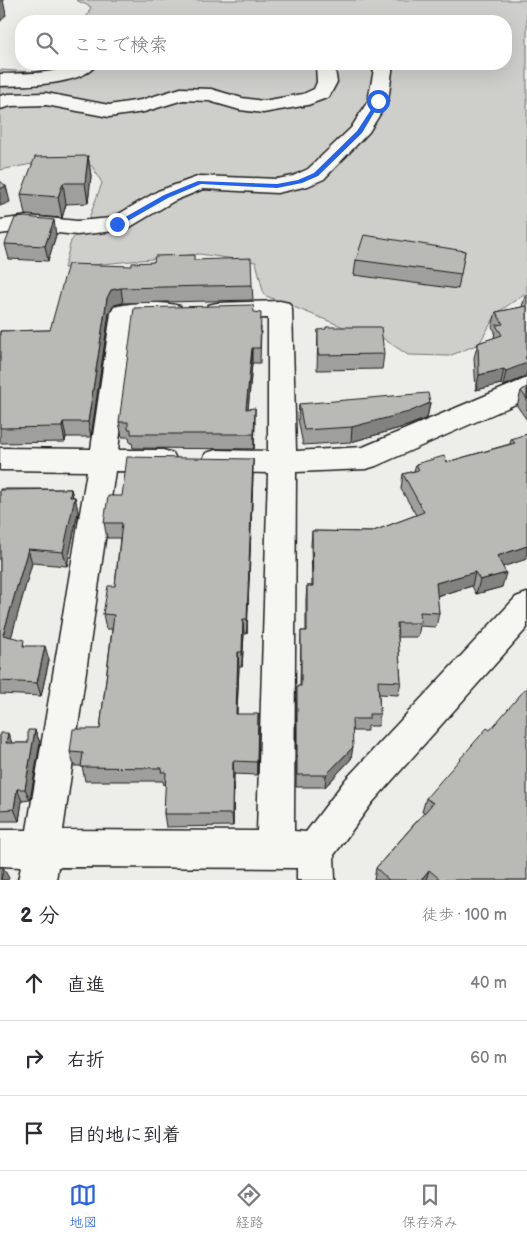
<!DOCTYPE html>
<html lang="ja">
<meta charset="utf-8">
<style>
body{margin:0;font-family:"Balsamiq Sans","Klee One",sans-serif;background:#f2f2f3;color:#2b2b33}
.stop{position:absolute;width:15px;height:15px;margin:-11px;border:4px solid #2563eb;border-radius:50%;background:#fff}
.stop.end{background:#2563eb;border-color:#fff;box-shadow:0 1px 5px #0008}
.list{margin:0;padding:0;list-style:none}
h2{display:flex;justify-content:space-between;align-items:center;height:65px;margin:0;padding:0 20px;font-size:21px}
h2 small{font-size:16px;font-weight:400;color:#7c7c81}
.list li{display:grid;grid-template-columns:32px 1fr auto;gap:15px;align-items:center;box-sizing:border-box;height:75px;padding:0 20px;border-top:1px solid #e1e1e2}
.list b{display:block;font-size:19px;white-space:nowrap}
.list em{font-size:16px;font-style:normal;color:#7c7c81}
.icon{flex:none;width:28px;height:28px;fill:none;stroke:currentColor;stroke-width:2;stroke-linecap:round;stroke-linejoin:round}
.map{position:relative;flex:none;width:527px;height:880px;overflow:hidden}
.search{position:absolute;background:#fff;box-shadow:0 5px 20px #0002;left:15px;right:15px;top:15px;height:55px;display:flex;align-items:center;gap:12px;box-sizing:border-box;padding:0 18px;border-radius:20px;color:#7c7c81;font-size:19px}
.sheet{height:290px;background:#fff}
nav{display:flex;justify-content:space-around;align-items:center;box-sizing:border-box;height:70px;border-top:1px solid #e1e1e2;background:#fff;font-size:14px;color:#7c7c81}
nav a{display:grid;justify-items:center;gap:2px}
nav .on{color:#2563eb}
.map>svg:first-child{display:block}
.green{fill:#cececb;stroke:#757574}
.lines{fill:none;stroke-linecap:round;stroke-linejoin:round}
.minor-casing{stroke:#1c1c1c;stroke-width:3}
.minor{fill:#f6f6f2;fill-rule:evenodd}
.wall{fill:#9f9f9d;stroke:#1c1c1c}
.shaded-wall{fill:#82827f;stroke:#1c1c1c}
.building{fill:#b9b9b6;stroke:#1c1c1c}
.route{fill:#2563eb}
</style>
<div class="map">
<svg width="527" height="880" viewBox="0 0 527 880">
<rect width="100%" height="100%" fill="#edede9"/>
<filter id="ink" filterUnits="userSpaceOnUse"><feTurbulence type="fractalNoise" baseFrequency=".02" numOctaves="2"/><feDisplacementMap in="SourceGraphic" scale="10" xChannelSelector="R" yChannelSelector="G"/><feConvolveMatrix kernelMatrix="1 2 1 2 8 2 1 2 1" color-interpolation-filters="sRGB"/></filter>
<g filter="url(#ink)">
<!-- green -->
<polygon class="green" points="76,0 527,0 527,292 497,313 479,344 449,356 408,355 375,333 346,328 264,295 256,262 199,254 64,268 71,241 89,218 102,183 92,166 48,161 0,170 0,70 35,72 65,64 506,64 506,21 85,21 91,7"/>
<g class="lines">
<!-- minor casing -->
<g class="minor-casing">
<g id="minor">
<path d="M75,64H97C82,86 25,85 0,86V74C24,73 53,75 75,64Z"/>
<polygon points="316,64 334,64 337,82 329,97 308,105 263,113 240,110 209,101 183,100 144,112 109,117 46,105 11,106 0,109 0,96 8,94 46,93 109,105 141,100 181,88 211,89 242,98 263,101 303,94 314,89 317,82"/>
<polygon points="375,64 393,64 388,101 369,132 324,179 308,186 277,193 203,189 174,201 125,230 77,235 28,230 0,234 0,220 28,216 77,221 112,218 158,191 200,176 277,179 293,176 308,169 351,128 368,101"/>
<path d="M280,301L289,303L292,309L296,451L363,447L527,378V399L376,466L366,469L296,472L294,831L306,832L346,779L516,597L527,593V628L372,803L334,855L335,880H297V868L58,867L56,880H18L21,867L0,866V830H27L87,471L0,470V448L91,449L111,313L114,307C133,302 161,301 180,306L183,312L180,318L171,320L134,321L118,450H163L173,453L177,461L173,469L163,472L115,471L63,830L257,831L268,473L216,472L206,469L202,461L206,453L216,450L268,451V318L217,319L208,317L205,311L208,305L217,303Z"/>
</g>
</g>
<!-- minor -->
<use href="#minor" class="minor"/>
</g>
<!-- wall -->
<g class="wall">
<polygon points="88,156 91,176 88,203 66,204 62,218 25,215 21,194"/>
<polygon points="56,235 48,261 9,259 5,244"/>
<polygon points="465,251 458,289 354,275 356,260"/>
<polygon points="194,260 252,285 253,300 123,303 114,305 109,313 91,437 66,437 65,442 0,443 0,331 50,330 132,266 154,262"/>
<polygon points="527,295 527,371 525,377 503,386 501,384 476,390 474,358 478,343 494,338 495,331 492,327 496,312 522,307 525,296"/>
<polygon points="261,327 260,363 252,363 248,409 255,423 254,449 133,448 132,443 130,443 129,437 122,437 119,422"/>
<polygon points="318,330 384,354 382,369 317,370"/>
<polygon points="527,387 527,420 517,406 521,391"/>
<polygon points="430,403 427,418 407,426 351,442 303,445 298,419 299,404"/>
<polygon points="527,434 503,567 502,587 476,594 472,586 437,596 439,613 436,627 420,626 418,637 398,637 401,682 398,695 379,694 380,714 378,726 368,726 367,731 352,731 351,759 325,787 296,787 297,686 300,686 301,631 306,631 306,600 307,586 312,586 311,545 312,531 371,532 416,515 401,489 403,474 414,471 416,464 447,462 510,444 511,439"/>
<polygon points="253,475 247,634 244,634 242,667 239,667 237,714 258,728 257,775 234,774 233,826 166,827 164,814 166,785 164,785 163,781 85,781 82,766 74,766 70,752 100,729 112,629 106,629 103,614 115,586 120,538 107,538 104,523 122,496"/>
<polygon points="0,489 71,489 73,497 75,497 78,512 67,566 32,563 11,637 49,660 41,696 0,694"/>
<polygon points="35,730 40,743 30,800 22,801 19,821 0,821 0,733 12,743 28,743"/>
<polygon points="426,798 527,880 374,880 376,868 424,813 422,812"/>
</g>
<!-- shaded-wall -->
<g class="shaded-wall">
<polygon points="0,0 3,0 6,15 0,22"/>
<polygon points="88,156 91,176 88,203 85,183"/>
<polygon points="63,183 66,204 62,218 58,197"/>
<polygon points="6,186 10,202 0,206 0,189"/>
<polygon points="54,220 56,235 48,261 45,246"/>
<polygon points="121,288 123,303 114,305 109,313 91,437 88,422 107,298 111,290"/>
<polygon points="252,348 252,363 247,423 246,409"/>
<polygon points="525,357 527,357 527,371 525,377 503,386 506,371"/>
<polygon points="504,369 501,384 476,390 479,375"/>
<polygon points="430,403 427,418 407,426 351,442 352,427"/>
<polygon points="255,408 255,423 254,449 254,434"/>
<polygon points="63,422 66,437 65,442 62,427"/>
<polygon points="253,459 253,475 247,634 247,619"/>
<polygon points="71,489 74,502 75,497 78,512 67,566 63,552"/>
<polygon points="527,546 527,559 493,570 497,556"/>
<polygon points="28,549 32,563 8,649 3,635"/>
<polygon points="475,572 472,586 433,597 436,583"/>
<polygon points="506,573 502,587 476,594 480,580"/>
<polygon points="243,619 244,634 242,667 242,652"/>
<polygon points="45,646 49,660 41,696 37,683"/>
<polygon points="238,652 239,667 236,728 236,714"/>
<polygon points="258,714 258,728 257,775 257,762"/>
<polygon points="35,730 40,743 30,800 25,789"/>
<polygon points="8,733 13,745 6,743"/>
<polygon points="353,747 351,759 325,787 326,775"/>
<polygon points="233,761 234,774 233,826 232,814"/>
<polygon points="17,789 22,801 19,821 14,809"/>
<polygon points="3,867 9,878 8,880 1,880"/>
<polygon points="429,870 426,880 421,880"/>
</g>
<!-- building -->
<g class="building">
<polygon points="88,156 85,183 63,183 58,197 21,194 35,157"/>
<polygon points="0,181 6,186 0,189"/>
<polygon points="25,217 54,220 45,246 5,244 15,218"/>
<polygon points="364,235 465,251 461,274 356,260"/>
<polygon points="194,255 194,260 251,258 252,285 121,288 111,290 107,298 88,422 63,422 62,427 0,428 0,331 50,330 68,264 132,266 132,263 154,262 155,256"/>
<polygon points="253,305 254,312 261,313 260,348 252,348 246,409 255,408 254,434 131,434 131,429 128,429 128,422 119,422 134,308"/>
<polygon points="527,306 527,357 525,357 527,360 527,363 506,371 504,369 479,375 478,343 502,335 496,325 503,324 496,312"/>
<polygon points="326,327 381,327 384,354 318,355 318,330 326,329"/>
<polygon points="527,387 527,399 521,391"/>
<polygon points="428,393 430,403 409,412 352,427 304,430 299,404"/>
<polygon points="527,434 527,546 497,556 506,573 480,580 475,572 436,583 439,613 420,612 421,623 397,623 401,682 378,681 380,714 369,714 369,719 352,719 353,747 326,775 297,775 297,686 301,686 301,631 307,631 307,586 313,586 312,531 371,532 424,512 403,474 419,470 416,464 444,456 447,462 515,443 511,439"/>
<polygon points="127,457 253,459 247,619 243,619 242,652 238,652 236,714 258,714 257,762 233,761 232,814 164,814 166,772 161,772 162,768 81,767 83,753 70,752 73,729 100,729 114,615 103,614 108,586 115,586 122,523 104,523 108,496 122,496"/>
<polygon points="71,489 70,497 75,497 63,552 28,549 3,635 24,640 23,646 45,646 37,683 0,681 0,490"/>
<polygon points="527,687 527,880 441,880 429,870 421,880 389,880 376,868 433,803 426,798 487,728 490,730"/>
<polygon points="28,730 35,730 25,789 17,789 14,809 0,810 0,733 8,733 6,743 28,743"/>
<polygon points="0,867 3,867 1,880 0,880"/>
</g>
</g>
<!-- route -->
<polygon class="route" points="378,99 381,101 362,133 318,176 302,183 277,188 201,184 168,198 119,226 113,224 164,195 198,181 277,184 298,180 314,173 357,131"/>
</svg>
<div class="stop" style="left:378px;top:101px"></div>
<div class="stop end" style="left:117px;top:224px"></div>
<div class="search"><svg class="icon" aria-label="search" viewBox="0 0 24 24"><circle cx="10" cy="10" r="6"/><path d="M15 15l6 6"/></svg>ここで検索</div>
</div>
<section class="sheet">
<h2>2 分<small>徒歩 · 100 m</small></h2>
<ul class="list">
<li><svg class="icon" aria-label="ahead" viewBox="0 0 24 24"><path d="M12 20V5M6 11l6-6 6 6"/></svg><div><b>直進</b></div><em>40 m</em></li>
<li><svg class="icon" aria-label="right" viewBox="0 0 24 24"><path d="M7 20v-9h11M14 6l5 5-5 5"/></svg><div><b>右折</b></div><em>60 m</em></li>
<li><svg class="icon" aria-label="arrive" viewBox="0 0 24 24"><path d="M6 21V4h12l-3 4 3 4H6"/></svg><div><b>目的地に到着</b></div></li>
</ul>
</section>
<nav>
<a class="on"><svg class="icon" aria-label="map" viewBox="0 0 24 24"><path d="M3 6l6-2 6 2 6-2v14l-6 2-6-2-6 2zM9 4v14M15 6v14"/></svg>地図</a>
<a><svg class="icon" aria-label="directions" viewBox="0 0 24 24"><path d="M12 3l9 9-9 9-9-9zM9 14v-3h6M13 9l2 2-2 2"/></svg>経路</a>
<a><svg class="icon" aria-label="saved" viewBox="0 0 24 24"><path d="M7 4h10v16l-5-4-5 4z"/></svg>保存済み</a>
</nav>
